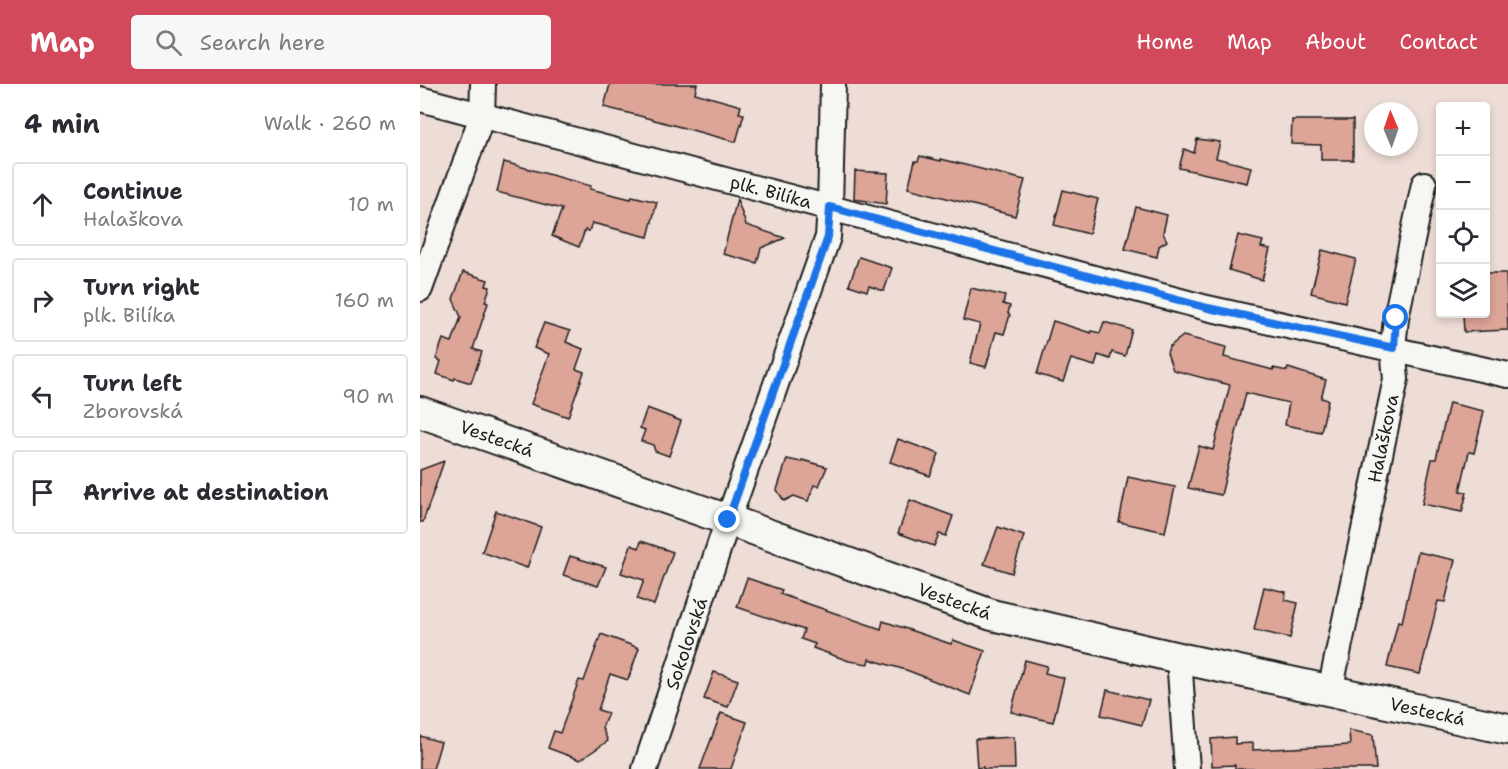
<!DOCTYPE html>
<meta charset="utf-8">
<style>
body{margin:0;font-family:"Shantell Sans",sans-serif;background:#f7f7f7;color:#2b2b33}
.controls{position:absolute;right:18px;top:18px;display:grid;overflow:hidden;border-radius:6px;box-shadow:0 3px 9px #0003}
.controls button{width:54px;height:54px;display:grid;place-items:center;padding:0;border:0;border-bottom:2px solid #e1e1e2;background:#fff;color:#2b2b33;font:30px sans-serif}
.compass{position:absolute;left:944px;top:18px;width:54px;height:54px;border-radius:50%;background:#fff;box-shadow:0 3px 9px #0003;rotate:358deg}
.stop{position:absolute;width:18px;height:18px;margin:-14px;border:4px solid #1a73e8;border-radius:50%;background:#fff}
.stop.end{background:#1a73e8;border-color:#fff;box-shadow:0 2px 6px #0008}
.list{margin:0;padding:0;list-style:none}
h2{display:flex;justify-content:space-between;align-items:center;height:78px;margin:0;padding:0 24px;font-size:26px}
h2 small{font-size:20px;font-weight:400;color:#7c7c81}
.list li{display:grid;grid-template-columns:39px 1fr auto;gap:18px;align-items:center;box-sizing:border-box;height:84px;margin:0 12px 12px;padding:0 12px;border:2px solid #e1e1e2;border-radius:6px}
.list b{display:block;font-size:22px;white-space:nowrap}
.list p{margin:0;font-size:20px;white-space:nowrap;color:#7c7c81}
.list em{font-size:20px;font-style:normal;color:#7c7c81}
.icon{flex:none;width:33px;height:33px;fill:none;stroke:currentColor;stroke-width:2;stroke-linecap:round;stroke-linejoin:round}
.map{position:relative;flex:none;width:1088px;height:685px;overflow:hidden}
header{display:flex;align-items:center;gap:36px;box-sizing:border-box;height:84px;padding:0 30px;background:#d1495b;color:#fff}
header strong{font-size:28px}
nav{display:flex;gap:33px;margin-inline-start:auto;font-size:21px}
.search{width:420px;height:54px;background:#f7f7f7;display:flex;align-items:center;gap:15px;box-sizing:border-box;padding:0 21px;border-radius:6px;color:#7c7c81;font-size:22px}
main{display:flex}
aside{flex:1;background:#fff}
.map>svg:first-child{display:block}
.building{fill:#dda498;stroke:#1c1c1c;stroke-width:1.5}
.lines{fill:none;stroke-linecap:round;stroke-linejoin:round}
.minor-casing{stroke:#1c1c1c;stroke-width:28}
.tertiary-casing{stroke:#1c1c1c;stroke-width:34}
.minor{stroke:#f6f6f2;stroke-width:24}
.tertiary{stroke:#f6f6f2;stroke-width:30}
.route{stroke:#1a73e8;stroke-width:8}
.labels{text-anchor:middle;dominant-baseline:central;stroke-width:4.5;stroke-linejoin:round;paint-order:stroke}
.street-label{font-size:18px;fill:#1c1c1c;stroke:#f6f6f2}
</style>
<header>
<strong>Map</strong>
<div class="search"><svg class="icon" aria-label="search" viewBox="0 0 24 24"><circle cx="10" cy="10" r="6"/><path d="M15 15l6 6"/></svg>Search here</div>
<nav><a>Home</a><a>Map</a><a>About</a><a>Contact</a></nav>
</header>
<main>
<aside>
<h2>4 min<small>Walk · 260 m</small></h2>
<ul class="list">
<li><svg class="icon" aria-label="ahead" viewBox="0 0 24 24"><path d="M12 20V5M6 11l6-6 6 6"/></svg><div><b>Continue</b><p>Halaškova</p></div><em>10 m</em></li>
<li><svg class="icon" aria-label="right" viewBox="0 0 24 24"><path d="M7 20v-9h11M14 6l5 5-5 5"/></svg><div><b>Turn right</b><p>plk. Bilíka</p></div><em>160 m</em></li>
<li><svg class="icon" aria-label="left" viewBox="0 0 24 24"><path d="M17 20v-9H6M10 6l-5 5 5 5"/></svg><div><b>Turn left</b><p>Zborovská</p></div><em>90 m</em></li>
<li><svg class="icon" aria-label="arrive" viewBox="0 0 24 24"><path d="M6 21V4h12l-3 4 3 4H6"/></svg><div><b>Arrive at destination</b></div></li>
</ul>
</aside>
<div class="map">
<svg width="1088" height="685" viewBox="0 0 1088 685">
<rect width="100%" height="100%" fill="#eeddd7"/>
<filter id="ink" filterUnits="userSpaceOnUse"><feTurbulence type="fractalNoise" baseFrequency=".0167" numOctaves="2"/><feDisplacementMap in="SourceGraphic" scale="12" xChannelSelector="R" yChannelSelector="G"/><feConvolveMatrix kernelMatrix="1 2 1 2 8 2 1 2 1" color-interpolation-filters="sRGB"/></filter>
<g filter="url(#ink)">
<!-- building -->
<g class="building">
<polygon points="190,0 277,0 275,9 321,22 319,29 324,30 316,58 216,31 184,23"/>
<polygon points="872,36 933,36 933,76 901,76 901,61 871,60"/>
<polygon points="777,55 800,58 796,74 831,83 827,99 759,84 764,65 774,69"/>
<polygon points="500,72 521,77 521,75 605,96 595,132 488,104 495,77 498,77"/>
<polygon points="84,78 171,102 170,105 211,115 212,112 237,118 228,153 172,139 169,147 165,146 159,163 132,152 142,125 77,108"/>
<polygon points="435,87 468,89 466,120 434,115"/>
<polygon points="643,106 678,115 669,150 634,141"/>
<polygon points="317,115 326,141 365,154 341,164 337,179 303,170"/>
<polygon points="716,123 747,131 743,149 747,157 739,162 737,173 705,165"/>
<polygon points="818,151 843,157 841,163 850,165 842,196 809,186"/>
<polygon points="902,166 936,175 925,218 891,209"/>
<polygon points="439,173 472,184 464,207 449,202 447,207 429,201"/>
<polygon points="43,188 68,196 66,202 70,203 65,218 68,219 53,265 62,268 51,299 35,294 34,296 17,290 21,277 16,275 23,255 32,258 41,233 33,215"/>
<polygon points="1065,189 1086,189 1088,246 1044,248 1043,230 1065,230"/>
<polygon points="551,204 585,212 583,220 590,222 588,229 590,231 584,250 576,248 566,283 550,279 560,240 543,236"/>
<polygon points="633,237 671,249 671,247 680,249 684,238 712,246 705,272 692,268 690,275 678,271 675,282 651,275 643,298 617,290"/>
<polygon points="124,239 150,247 146,258 163,265 156,285 164,288 148,333 111,320 129,270 114,264"/>
<polygon points="763,252 806,263 804,273 853,286 853,284 867,287 868,284 906,296 901,314 908,316 901,348 865,341 869,319 826,309 801,411 768,404 779,362 793,366 810,301 753,286 747,269 749,263"/>
<polygon points="1029,319 1064,327 1054,369 1049,368 1040,407 1047,408 1042,428 1002,420 1012,375 1016,375"/>
<polygon points="227,324 261,337 249,372 235,367 233,361 221,357 225,346 220,344"/>
<polygon points="478,355 519,370 510,392 470,378"/>
<polygon points="367,375 381,378 382,376 407,383 399,402 394,401 388,417 374,412 364,417 357,406"/>
<polygon points="24,377 3,438 0,438 0,386"/>
<polygon points="708,393 755,403 745,448 699,438"/>
<polygon points="490,416 533,432 526,452 519,450 514,462 478,449"/>
<polygon points="76,427 121,443 107,484 62,468"/>
<polygon points="578,443 604,452 592,489 564,480"/>
<polygon points="221,457 253,468 234,521 217,515 224,496 201,489 211,461 219,464"/>
<polygon points="998,468 1035,476 1025,518 1018,517 1000,590 967,583 978,537 982,538"/>
<polygon points="150,472 186,483 178,502 143,491"/>
<polygon points="327,494 362,506 360,510 461,545 463,537 531,560 533,556 565,567 550,611 489,587 449,575 448,580 429,577 393,564 395,560 381,555 384,546 317,523"/>
<polygon points="844,503 866,508 865,516 878,519 870,554 834,546"/>
<polygon points="181,550 219,564 208,596 190,590 178,626 188,629 182,644 188,657 160,676 128,664 134,647 140,649 159,596 164,597"/>
<polygon points="605,576 627,582 625,589 644,594 633,638 591,628"/>
<polygon points="294,588 318,596 308,623 284,615"/>
<polygon points="687,606 729,616 722,641 681,631"/>
<polygon points="301,629 327,638 311,685 280,685"/>
<polygon points="929,646 953,651 956,685 815,685 815,681 792,682 791,655 815,653 815,660 833,659 833,666 930,661"/>
<polygon points="0,652 21,658 13,685 0,685"/>
<polygon points="594,653 595,685 563,685 563,683 557,684 555,655"/>
</g>
<g class="lines">
<!-- minor casing -->
<g class="minor-casing">
<g id="minor">
<path id="s1" d="M0,15L787,224L1088,291"/>
<polyline points="0,205 62,32 63,0"/>
<polyline points="759,574 767,685"/>
<path id="s2" d="M910,607L976,295L973,264L976,234L1004,100"/>
<path id="s3" d="M225,685L308,436L408,153L410,123L413,0"/>
</g>
</g>
<!-- tertiary casing -->
<g class="tertiary-casing">
<g id="tertiary">
<path id="s4" d="M0,328L308,436L572,531L759,574L1088,645"/>
</g>
</g>
<!-- minor -->
<use href="#minor" class="minor"/>
<!-- tertiary -->
<use href="#tertiary" class="tertiary"/>
</g>
</g>
<g class="lines" filter="url(#ink)">
<!-- route -->
<polyline class="route" points="308,436 408,153 410,123 788,224 974,264 976,234"/>
</g>
<g class="labels">
<!-- street labels -->
<g class="street-label">
<text stroke="none"><textPath href="#s1" startOffset="363">plk. Bilíka</textPath></text>
<text stroke="none"><textPath href="#s2" startOffset="258">Halaškova</textPath></text>
<text stroke="none"><textPath href="#s4" startOffset="81">Vestecká</textPath></text>
<text stroke="none"><textPath href="#s4" startOffset="567">Vestecká</textPath></text>
<text stroke="none"><textPath href="#s3" startOffset="132">Sokolovská</textPath></text>
<text stroke="none"><textPath href="#s4" startOffset="1053">Vestecká</textPath></text>
</g>
</g>
</svg>
<div class="controls">
<button>+</button>
<button>−</button>
<button><svg class="icon" aria-label="locate" viewBox="0 0 24 24"><circle cx="12" cy="12" r="6"/><path d="M12 2v4M12 18v4M2 12h4M18 12h4"/></svg></button>
<button><svg class="icon" aria-label="layers" viewBox="0 0 24 24"><path d="M12 4l9 5-9 5-9-5zM3 14l9 5 9-5"/></svg></button>
</div>
<svg class="compass" viewBox="-18 -18 36 36"><path d="M0-13l5 13h-10z" fill="#e53935"/><path d="M0 13l5-13h-10z" fill="#7c7c81"/></svg>
<div class="stop" style="left:976px;top:234px"></div>
<div class="stop end" style="left:308px;top:436px"></div>
</div>
</main>
